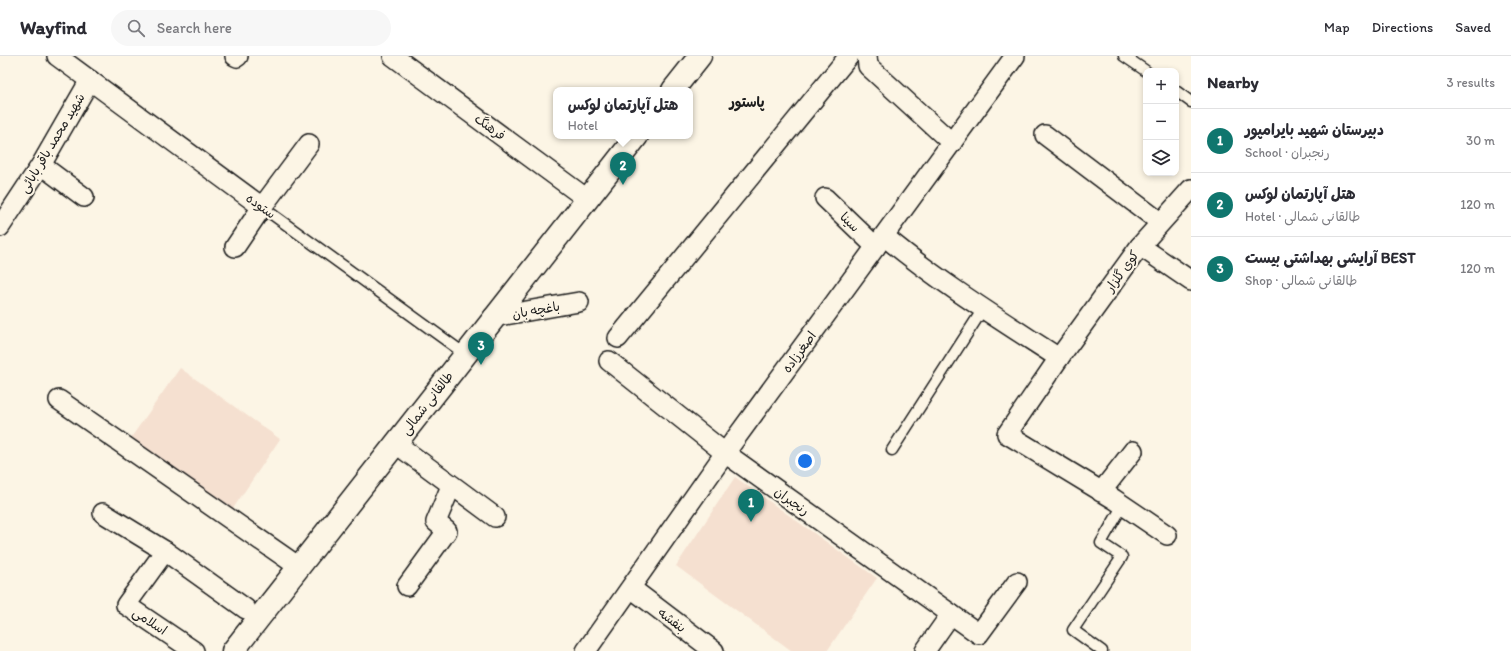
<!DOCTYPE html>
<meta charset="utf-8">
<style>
body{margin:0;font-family:Itim,"Playpen Sans Arabic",sans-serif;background:#f7f7f7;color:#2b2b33}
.controls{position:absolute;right:12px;top:12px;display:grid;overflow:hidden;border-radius:8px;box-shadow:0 2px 6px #0003}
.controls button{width:36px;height:36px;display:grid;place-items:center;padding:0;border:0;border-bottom:1px solid #e1e1e2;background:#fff;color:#2b2b33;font:20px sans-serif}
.you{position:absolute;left:805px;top:405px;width:14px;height:14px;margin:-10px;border:3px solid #fff;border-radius:50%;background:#1a73e8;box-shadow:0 0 0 6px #1a73e833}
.badge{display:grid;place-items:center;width:26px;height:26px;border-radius:50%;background:#0f766e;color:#fff;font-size:13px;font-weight:700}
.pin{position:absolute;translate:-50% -33px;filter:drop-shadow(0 1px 2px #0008)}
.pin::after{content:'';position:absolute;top:21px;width:14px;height:12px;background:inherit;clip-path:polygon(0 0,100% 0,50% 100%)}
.popup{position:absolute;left:553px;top:31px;width:140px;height:52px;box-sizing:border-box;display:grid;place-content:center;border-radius:8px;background:#fff;filter:drop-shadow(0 1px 3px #0005);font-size:13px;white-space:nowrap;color:#7c7c81}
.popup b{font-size:15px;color:#2b2b33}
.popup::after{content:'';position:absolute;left:50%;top:100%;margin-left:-8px;border:8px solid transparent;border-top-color:#fff}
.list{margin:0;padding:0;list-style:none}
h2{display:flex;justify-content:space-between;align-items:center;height:52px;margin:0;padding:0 16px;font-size:17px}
h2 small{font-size:13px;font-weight:400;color:#7c7c81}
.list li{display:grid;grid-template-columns:26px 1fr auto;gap:12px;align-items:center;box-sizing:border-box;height:64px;padding:0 16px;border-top:1px solid #e1e1e2}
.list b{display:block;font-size:15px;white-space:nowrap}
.list p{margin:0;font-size:13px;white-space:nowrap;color:#7c7c81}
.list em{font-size:13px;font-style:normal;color:#7c7c81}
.icon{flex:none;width:22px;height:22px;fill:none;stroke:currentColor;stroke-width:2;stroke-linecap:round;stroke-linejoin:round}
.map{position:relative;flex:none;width:1191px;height:595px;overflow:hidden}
header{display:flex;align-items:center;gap:24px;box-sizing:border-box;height:56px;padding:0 20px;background:#fff;border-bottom:1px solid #e1e1e2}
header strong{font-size:19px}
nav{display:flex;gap:22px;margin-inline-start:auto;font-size:14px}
.search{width:280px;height:36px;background:#f7f7f7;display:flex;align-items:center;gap:10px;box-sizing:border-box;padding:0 14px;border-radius:22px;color:#7c7c81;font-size:15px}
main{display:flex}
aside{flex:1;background:#fff}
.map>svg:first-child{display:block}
.built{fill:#f5e0d0}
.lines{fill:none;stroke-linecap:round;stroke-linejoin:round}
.lane-casing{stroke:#1c1c1c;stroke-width:13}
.street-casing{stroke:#1c1c1c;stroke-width:22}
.primary-casing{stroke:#1c1c1c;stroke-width:25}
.lane{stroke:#fcf5e5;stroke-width:10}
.street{stroke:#fcf5e5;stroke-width:19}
.primary{stroke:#fcf5e5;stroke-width:22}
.labels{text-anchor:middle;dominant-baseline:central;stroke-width:4;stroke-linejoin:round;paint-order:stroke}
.street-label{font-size:13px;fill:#1c1c1c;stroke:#fcf5e5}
.neighbourhood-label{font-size:14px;font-weight:bold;fill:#1c1c1c;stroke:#fcf5e5}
</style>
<header>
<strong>Wayfind</strong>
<div class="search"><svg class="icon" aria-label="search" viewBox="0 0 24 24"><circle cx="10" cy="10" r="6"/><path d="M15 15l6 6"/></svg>Search here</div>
<nav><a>Map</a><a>Directions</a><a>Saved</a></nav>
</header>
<main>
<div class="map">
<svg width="1191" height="595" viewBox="0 0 1191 595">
<rect width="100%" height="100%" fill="#fcf5e5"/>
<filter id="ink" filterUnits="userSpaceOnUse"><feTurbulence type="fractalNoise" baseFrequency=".025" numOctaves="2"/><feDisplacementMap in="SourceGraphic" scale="8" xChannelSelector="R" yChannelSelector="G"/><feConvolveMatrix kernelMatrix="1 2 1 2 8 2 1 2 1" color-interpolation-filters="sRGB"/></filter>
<g filter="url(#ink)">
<!-- built -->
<g class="built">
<polygon points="180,312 280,383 232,454 130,383"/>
<polygon points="735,421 877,522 827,595 792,595 676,510"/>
</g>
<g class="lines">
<!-- lane casing -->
<g class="lane-casing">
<g id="lane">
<polyline points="1124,0 1146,15"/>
<polyline points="1176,35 1191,46"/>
<polyline points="262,151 465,298"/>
<polyline points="892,394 983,253"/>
<polyline points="1102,595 1073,574 1122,501 1101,487 1123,449"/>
</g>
</g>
<!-- street casing -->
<g class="street-casing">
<g id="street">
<polyline points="57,0 262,151"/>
<polyline points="235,0 237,1 238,0"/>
<polyline points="393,0 587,143"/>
<polyline points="867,0 868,10 952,87"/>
<polyline points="1045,79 1160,166"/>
<polyline points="41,109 84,141"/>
<polyline points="825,142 876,191"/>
<polyline points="0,171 41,109 90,24"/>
<path d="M884,180C939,226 999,263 1059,302"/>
<polyline points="1140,190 1191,225"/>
<polyline points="235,191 262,151 309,88"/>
<polyline points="493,261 579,246"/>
<polyline points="618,282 849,0"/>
<polyline points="609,305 725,397 979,578 1017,526"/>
<polyline points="59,344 299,511"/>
<polyline points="395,387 495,461"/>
<polyline points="1101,436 1133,395"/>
<polyline points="103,457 165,495 246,553"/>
<polyline points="1167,479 1114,443 1007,378 1059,302 1140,190 1191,133"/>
<polyline points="165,495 126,549 194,595"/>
<polyline points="407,530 447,475 436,466 451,430"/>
<polyline points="631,532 714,595"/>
<polyline points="586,595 725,397 1015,0"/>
<polyline points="925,595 951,558"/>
</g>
</g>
<!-- primary casing -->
<g class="primary-casing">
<g id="primary">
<polyline points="673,34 700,0"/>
<polyline points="233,595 637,80"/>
</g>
</g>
<!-- lane -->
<use href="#lane" class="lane"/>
<!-- street -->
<use href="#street" class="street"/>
<!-- primary -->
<use href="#primary" class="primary"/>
</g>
</g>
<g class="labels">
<!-- street labels -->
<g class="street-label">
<text transform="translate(490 71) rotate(36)">فرهنگ</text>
<text transform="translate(52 87) rotate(-59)">شهید محمد باقر بابائی</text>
<text transform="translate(261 150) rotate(36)">ستوده</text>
<text transform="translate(850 166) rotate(44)">سینا</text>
<text transform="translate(1122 215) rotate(-54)">کوی گلزار</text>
<text transform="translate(536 254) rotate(-10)">باغچه بان</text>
<text transform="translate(799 296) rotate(-54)">اصغرزاده</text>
<text transform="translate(427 347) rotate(-52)">طالقانی شمالی</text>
<text transform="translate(792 445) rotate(35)">رنجبران</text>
<text transform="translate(672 564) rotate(37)">بنفشه</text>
<text transform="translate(150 565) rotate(34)">اسلامی</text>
</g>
<!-- neighbourhood labels -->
<g class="neighbourhood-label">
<text x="747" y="46">پاستور</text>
</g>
</g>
</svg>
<div class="controls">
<button>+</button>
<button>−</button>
<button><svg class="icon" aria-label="layers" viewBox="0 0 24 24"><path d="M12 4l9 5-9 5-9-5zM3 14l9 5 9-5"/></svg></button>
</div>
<div class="you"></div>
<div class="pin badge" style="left:751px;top:466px">1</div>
<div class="pin badge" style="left:623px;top:129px">2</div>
<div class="popup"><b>هتل آپارتمان لوکس</b>Hotel</div>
<div class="pin badge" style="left:481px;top:309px">3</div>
</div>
<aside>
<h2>Nearby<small>3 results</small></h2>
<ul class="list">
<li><span class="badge">1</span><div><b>دبیرستان شهید بایرامپور</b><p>School · رنجبران</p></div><em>30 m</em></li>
<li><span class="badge">2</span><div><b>هتل آپارتمان لوکس</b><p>Hotel · طالقانی شمالی</p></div><em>120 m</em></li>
<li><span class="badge">3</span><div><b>آرایشی بهداشتی بیست BEST</b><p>Shop · طالقانی شمالی</p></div><em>120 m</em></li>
</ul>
</aside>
</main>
